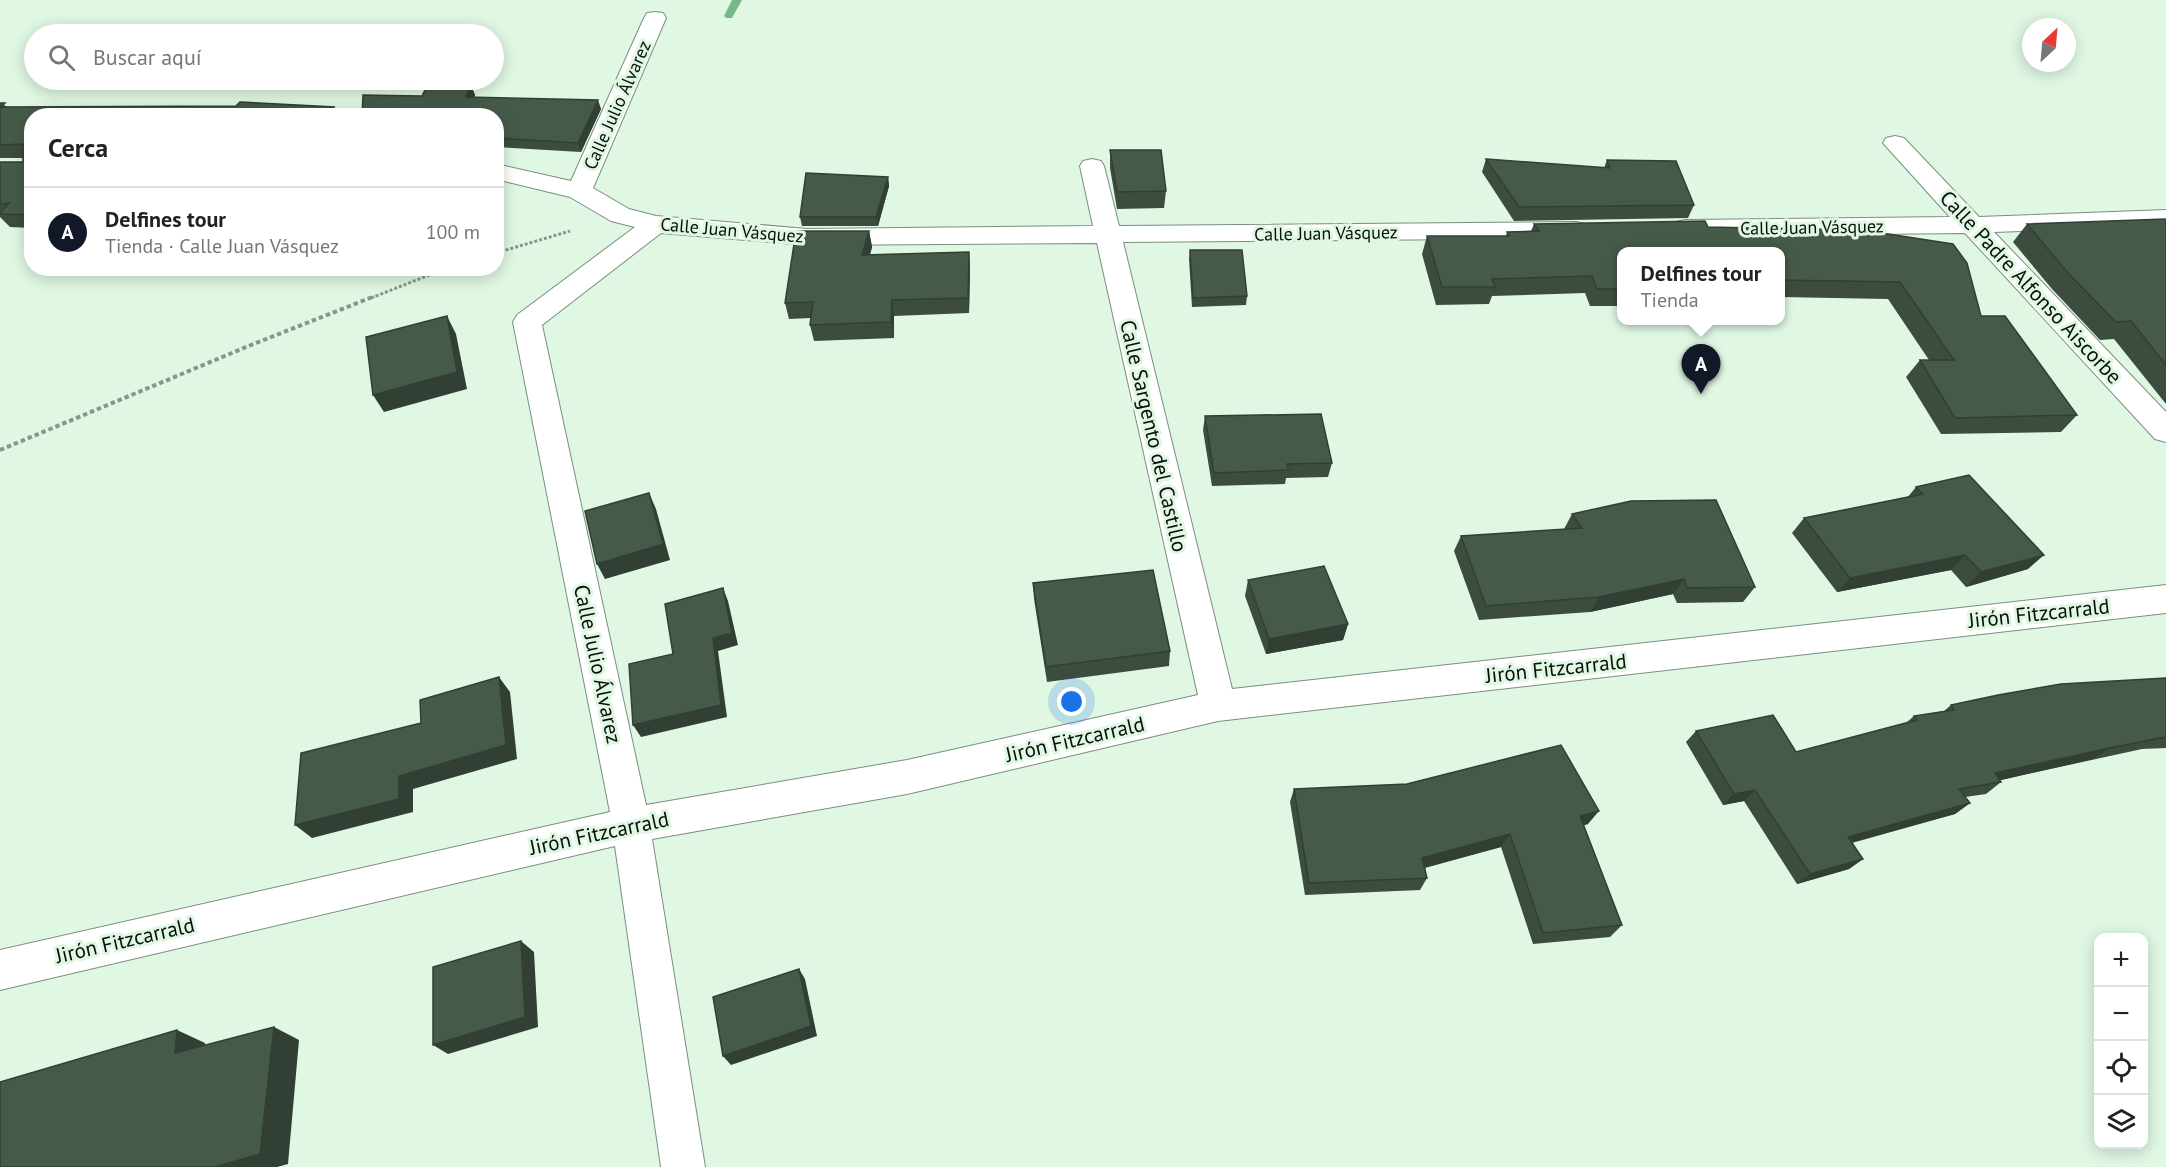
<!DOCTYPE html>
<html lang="es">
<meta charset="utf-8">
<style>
body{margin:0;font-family:"PT Sans",sans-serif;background:#f6f6f6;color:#222}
.controls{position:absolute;right:18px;bottom:18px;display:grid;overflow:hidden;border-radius:12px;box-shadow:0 3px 15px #0003}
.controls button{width:54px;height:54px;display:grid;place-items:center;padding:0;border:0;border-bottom:2px solid #e0e0e0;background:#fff;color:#222;font:30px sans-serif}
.compass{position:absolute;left:2022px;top:18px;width:54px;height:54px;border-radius:50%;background:#fff;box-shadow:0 3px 15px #0003;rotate:26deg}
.you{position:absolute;left:1072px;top:702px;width:21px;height:21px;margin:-15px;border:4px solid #fff;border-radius:50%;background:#1a73e8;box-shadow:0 0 0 9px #1a73e833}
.badge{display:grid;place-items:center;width:39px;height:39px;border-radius:50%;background:#111827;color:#fff;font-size:20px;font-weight:700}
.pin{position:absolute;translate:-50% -50px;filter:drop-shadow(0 2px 3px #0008)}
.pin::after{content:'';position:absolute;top:32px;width:21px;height:18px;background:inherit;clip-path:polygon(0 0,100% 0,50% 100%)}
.popup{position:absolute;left:1617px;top:247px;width:168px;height:78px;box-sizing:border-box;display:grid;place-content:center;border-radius:12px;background:#fff;filter:drop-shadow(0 2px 4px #0005);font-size:20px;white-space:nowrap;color:#767676}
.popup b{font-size:22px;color:#222}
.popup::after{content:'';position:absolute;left:50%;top:100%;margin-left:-12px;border:12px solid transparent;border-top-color:#fff}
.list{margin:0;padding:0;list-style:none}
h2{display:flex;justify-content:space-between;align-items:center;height:78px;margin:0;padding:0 24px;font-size:26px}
h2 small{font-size:20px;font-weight:400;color:#767676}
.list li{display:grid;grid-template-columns:39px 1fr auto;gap:18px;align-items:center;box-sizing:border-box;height:90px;padding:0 24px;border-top:2px solid #e0e0e0}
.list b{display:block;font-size:22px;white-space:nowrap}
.list p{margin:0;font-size:20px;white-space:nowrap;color:#767676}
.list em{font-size:20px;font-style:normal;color:#767676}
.icon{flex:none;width:33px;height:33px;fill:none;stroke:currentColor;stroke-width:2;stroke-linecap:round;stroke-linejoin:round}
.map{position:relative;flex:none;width:2166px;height:1167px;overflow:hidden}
.search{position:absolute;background:#fff;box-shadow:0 3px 15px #0003;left:24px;top:24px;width:480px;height:66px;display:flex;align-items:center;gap:15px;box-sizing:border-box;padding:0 21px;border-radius:33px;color:#767676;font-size:22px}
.panel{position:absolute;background:#fff;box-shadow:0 3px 15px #0003;left:24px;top:108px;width:480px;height:168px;border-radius:24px}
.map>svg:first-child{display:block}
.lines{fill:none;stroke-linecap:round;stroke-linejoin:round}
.stream{fill:#78b886;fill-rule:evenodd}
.street-casing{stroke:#7a8f7d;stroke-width:2}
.path-far1{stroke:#87988a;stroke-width:3;stroke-dasharray:3 2;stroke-linecap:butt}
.path{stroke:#87988a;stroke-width:4;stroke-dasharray:4.5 3;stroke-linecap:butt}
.street{fill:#fff;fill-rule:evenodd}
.wall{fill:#3c4d40}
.shaded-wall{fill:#313f34}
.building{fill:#465a4a;stroke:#313f34;stroke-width:1.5}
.labels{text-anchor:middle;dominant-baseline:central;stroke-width:6;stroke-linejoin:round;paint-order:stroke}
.far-street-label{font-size:18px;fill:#080f09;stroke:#dff7e3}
.street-label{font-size:21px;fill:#080f09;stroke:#dff7e3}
</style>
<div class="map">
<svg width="2166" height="1167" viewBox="0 0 2166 1167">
<rect width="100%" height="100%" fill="#dff7e3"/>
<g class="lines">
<!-- stream -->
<polygon class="stream" points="732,0 742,0 732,18 726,18 724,16"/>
<!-- street casing -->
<g class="street-casing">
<g id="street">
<path d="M655,12L663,13L666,18L593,188L629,209L656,216L807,229L1093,226L1080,166L1083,161L1092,159L1101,161L1104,166L1119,226L1576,222L1585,224L1589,230L1585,236L1576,238L1123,242L1232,689L2166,585V613L1218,721L907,794L652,839L705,1167H661L615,846L0,990V950L610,812L513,322L517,315L635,227L611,221L570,197L496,179V164L571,181L644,18L647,13ZM661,233L807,245L1097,243L1198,695L907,760L646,805L542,325Z"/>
<polygon points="1895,136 1904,138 1979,217 2166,210 2166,226 1994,232 2166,412 2166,442 2155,439 1965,233 1685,236 1676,234 1672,228 1676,222 1685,220 1950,217 1883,143 1886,138"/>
</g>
</g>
<!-- path-far1 -->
<g class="path-far1">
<polyline points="496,253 570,231"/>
<polyline points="371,298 447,268"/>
</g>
<!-- path -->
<polyline class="path" points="0,450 251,345 375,296"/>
<!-- street -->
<use href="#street" class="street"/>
</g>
<!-- wall -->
<g class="wall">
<polygon points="471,86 475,95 474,97 601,109 581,152 496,147 496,116 422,96"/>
<polygon points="0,103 8,107 334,107 32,116 32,228 10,227 0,217 0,162 23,162 23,158 0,158"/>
<polygon points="1110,150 1166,191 1164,208 1117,209 1110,168"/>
<polygon points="1486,159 1604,168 1607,160 1694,205 1688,218 1514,221 1482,172"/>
<polygon points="888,177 889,186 878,226 802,226 800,217"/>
<polygon points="2166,219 2166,404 2114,339 2100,340 2052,289 2013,242 2027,224"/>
<polygon points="1534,224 1862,230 1981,316 2077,415 2061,432 1941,434 1906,377 1920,360 1929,360 1888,299 1780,297 1780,252 1622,252 1622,306 1590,306 1585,293 1492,296 1489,304 1436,305 1422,254 1427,236 1506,236 1507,232 1531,231"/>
<polygon points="869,231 872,247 870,255 969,252 970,268 969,313 894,316 894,338 814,341 810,325 811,318 789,319 785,303"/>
<polygon points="1190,250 1247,296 1246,305 1192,307 1189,259"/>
<polygon points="58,268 177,268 59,269"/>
<polygon points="1205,416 1332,463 1328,477 1286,478 1285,484 1212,486 1203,430"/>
<polygon points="1916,487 2028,569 1966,587 1951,570 1837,592 1792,533 1804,518 1907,498"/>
<polygon points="1572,514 1755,587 1743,602 1677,603 1673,594 1590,612 1479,620 1454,551 1461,536 1564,529"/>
<polygon points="1248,580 1348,624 1343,640 1266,654 1245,596"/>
<polygon points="1033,583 1170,651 1169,666 1047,682 1034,599"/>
<polygon points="2166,678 2166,748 2142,749 2000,780 2001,782 1986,794 1965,797 1970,803 1955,814 1852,843 1863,859 1849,869 1797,884 1744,801 1723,805 1686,742 1696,731 1796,752 1906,723 1914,716 1944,711 1951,705"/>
<polygon points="1294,789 1588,824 1584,825 1622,925 1610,937 1533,944 1501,847 1425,868 1427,878 1420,890 1305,895 1290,802"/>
</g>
<!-- shaded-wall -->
<g class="shaded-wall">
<polygon points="471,86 475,95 470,106 466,97"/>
<polygon points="598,100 601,109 581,152 578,143"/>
<polygon points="334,107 339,116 329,116"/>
<polygon points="888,177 889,186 878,226 876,217"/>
<polygon points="869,231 872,247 865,271 862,255"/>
<polygon points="969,252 970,268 969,313 968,298"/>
<polygon points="892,300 894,316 894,338 891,322"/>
<polygon points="447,316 456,334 467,389 384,412 373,395"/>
<polygon points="649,493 656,509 670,560 605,579 597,564"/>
<polygon points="1965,555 1951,570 1837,592 1850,578"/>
<polygon points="2044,555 2028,569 1966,587 1981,572"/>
<polygon points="1684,579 1673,594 1590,612 1599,597"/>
<polygon points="723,588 728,601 738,645 718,651 727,717 641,737 633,725 713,638"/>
<polygon points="1348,624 1343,640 1266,654 1269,639"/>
<polygon points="499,677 510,692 517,759 413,789 413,812 312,838 295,825 399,776"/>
<polygon points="2110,748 2093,759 1980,785 1995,773"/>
<polygon points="1755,790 1744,801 1723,805 1734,794"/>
<polygon points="1970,803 1955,814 1834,847 1848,837"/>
<polygon points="1599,811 1588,824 1570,829 1580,816"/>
<polygon points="1510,834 1501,847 1415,870 1422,858"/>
<polygon points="1863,859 1849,869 1797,884 1810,874"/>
<polygon points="521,941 534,952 538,1027 448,1054 433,1045"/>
<polygon points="799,969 805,979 817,1036 731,1065 723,1056"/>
<polygon points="274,1027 299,1040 288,1164 277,1167 215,1167"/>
<polygon points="177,1030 205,1043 203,1065 175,1053"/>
</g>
<!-- building -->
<g class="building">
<polygon points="427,86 471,86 466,97 598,100 578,143 496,138 496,116 362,116 363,95 422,96"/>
<polygon points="240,102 334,107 329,116 32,116 32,215 0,214 0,213 9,203 0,204 0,162 23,162 23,144 0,145 0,103 5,103 1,107 236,106"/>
<polygon points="1110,150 1161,150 1166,191 1117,192"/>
<polygon points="1486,159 1610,168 1607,160 1676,161 1694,205 1519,207"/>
<polygon points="806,173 888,177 876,217 800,217"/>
<polygon points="2166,219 2166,365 2131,321 2116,322 2067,272 2027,224"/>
<polygon points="1705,221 1708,227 1862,230 1953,244 1967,263 1981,316 2005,316 2077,415 1955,418 1920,360 1954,360 1900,282 1780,280 1780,252 1622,252 1622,289 1597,289 1592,276 1492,279 1495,287 1442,287 1427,236 1509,236 1507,232 1539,231 1534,224"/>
<polygon points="796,231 869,231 862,255 969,252 968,298 892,300 891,322 810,325 813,302 785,303"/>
<polygon points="1190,250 1242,250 1247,296 1193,298"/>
<polygon points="447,316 457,372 373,395 366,337"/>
<polygon points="1321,414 1332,463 1287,464 1288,470 1214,473 1205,416"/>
<polygon points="1969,475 2044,555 1981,572 1965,555 1850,578 1804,518 1923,494 1916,487"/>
<polygon points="649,493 663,544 597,564 585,511"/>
<polygon points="1716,500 1755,587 1687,588 1684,579 1599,597 1486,606 1461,536 1582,528 1572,514 1631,501"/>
<polygon points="1324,566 1348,624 1269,639 1248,580"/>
<polygon points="1153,570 1170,651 1046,667 1033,583"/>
<polygon points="723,588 732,633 713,638 721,705 633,725 629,664 673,654 665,604"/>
<polygon points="499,677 506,745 399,776 399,799 295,825 301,753 421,723 420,700"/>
<polygon points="2166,678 2166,737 2160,738 2110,748 1995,773 2001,782 1959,789 1970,803 1848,837 1863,859 1810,874 1755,790 1734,794 1696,731 1773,715 1796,752 1917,720 1914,716 1954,710 1951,705 1998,695 2061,684"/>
<polygon points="1561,745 1599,811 1580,816 1622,925 1543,933 1510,834 1422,858 1427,878 1309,883 1294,789 1407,784"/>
<polygon points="521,941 525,1017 433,1045 433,967"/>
<polygon points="799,969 811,1026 723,1056 713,997"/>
<polygon points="274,1027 260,1154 215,1167 0,1167 0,1082 177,1030 175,1053"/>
</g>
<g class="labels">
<!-- far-street labels -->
<g class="far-street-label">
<text transform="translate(617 105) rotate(-66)">Calle Julio Álvarez</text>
<text transform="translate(1812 227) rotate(-1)">Calle Juan Vásquez</text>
<text transform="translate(732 230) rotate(5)">Calle Juan Vásquez</text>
<text transform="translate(1326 233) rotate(-1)">Calle Juan Vásquez</text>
</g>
<!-- street labels -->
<g class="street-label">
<text transform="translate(2031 287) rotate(47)">Calle Padre Alfonso Aiscorbe</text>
<text transform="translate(1154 436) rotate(77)">Calle Sargento del Castillo</text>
<text transform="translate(2039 613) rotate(-6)">Jirón Fitzcarrald</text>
<text transform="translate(598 664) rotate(78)">Calle Julio Álvarez</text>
<text transform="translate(1556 668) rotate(-6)">Jirón Fitzcarrald</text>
<text transform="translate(1075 739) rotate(-13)">Jirón Fitzcarrald</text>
<text transform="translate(599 833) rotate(-12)">Jirón Fitzcarrald</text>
<text transform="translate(125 940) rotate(-13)">Jirón Fitzcarrald</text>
</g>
</g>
</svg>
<div class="controls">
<button>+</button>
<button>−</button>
<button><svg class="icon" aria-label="locate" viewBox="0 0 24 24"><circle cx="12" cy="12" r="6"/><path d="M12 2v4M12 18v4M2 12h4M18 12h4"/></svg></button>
<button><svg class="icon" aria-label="layers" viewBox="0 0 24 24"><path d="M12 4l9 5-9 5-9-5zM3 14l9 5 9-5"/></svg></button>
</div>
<svg class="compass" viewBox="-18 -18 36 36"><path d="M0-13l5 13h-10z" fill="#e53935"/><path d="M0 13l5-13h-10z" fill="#767676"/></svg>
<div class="you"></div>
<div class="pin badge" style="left:1701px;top:394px">A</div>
<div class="popup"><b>Delfines tour</b>Tienda</div>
<div class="search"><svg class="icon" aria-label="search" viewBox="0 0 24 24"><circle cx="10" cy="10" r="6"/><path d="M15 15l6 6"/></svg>Buscar aquí</div>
<section class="panel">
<h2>Cerca<small></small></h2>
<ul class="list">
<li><span class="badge">A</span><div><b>Delfines tour</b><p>Tienda · Calle Juan Vásquez</p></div><em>100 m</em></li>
</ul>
</section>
</div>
